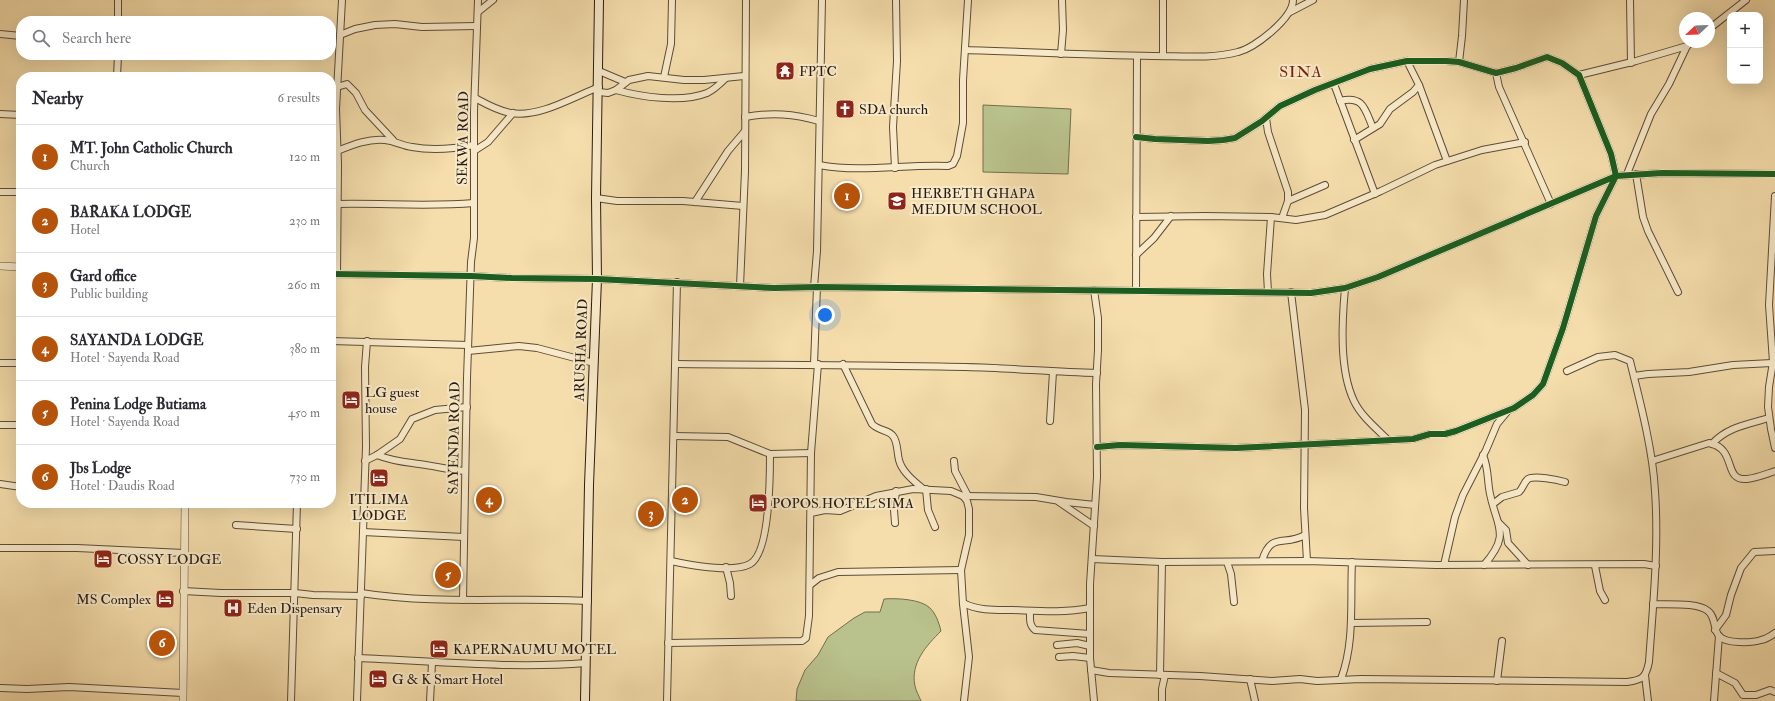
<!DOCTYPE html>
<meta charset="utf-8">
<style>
body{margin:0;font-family:"IM FELL Double Pica",serif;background:#f7f7f7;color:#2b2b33}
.controls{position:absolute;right:12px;top:12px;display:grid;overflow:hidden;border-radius:8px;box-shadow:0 4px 16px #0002}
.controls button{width:36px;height:36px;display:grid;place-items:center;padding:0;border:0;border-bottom:1px solid #e1e1e2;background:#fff;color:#2b2b33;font:20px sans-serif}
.compass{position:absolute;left:1679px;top:12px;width:36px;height:36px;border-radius:50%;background:#fff;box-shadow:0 4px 16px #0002;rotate:247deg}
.you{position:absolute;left:825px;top:315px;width:14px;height:14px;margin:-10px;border:3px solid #fff;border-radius:50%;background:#1a73e8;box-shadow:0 0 0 6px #1a73e833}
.badge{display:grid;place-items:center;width:26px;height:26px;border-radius:50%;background:#b45309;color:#fff;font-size:13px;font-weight:700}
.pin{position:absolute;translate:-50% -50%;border:2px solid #fff;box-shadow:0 1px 4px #0006}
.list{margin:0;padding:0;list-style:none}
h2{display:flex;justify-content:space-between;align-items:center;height:52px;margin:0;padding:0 16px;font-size:17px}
h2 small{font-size:13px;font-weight:400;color:#7c7c81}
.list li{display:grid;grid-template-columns:26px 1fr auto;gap:12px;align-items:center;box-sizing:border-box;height:64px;padding:0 16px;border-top:1px solid #e1e1e2}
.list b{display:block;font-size:15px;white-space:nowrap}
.list p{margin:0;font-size:13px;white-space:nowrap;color:#7c7c81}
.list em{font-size:13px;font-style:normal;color:#7c7c81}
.icon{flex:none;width:22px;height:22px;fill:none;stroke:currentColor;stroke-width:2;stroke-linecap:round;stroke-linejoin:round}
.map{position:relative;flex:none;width:1775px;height:701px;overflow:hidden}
.search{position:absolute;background:#fff;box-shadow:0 4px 16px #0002;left:16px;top:16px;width:320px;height:44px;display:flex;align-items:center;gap:10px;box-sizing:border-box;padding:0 14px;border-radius:16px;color:#7c7c81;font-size:15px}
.panel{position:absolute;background:#fff;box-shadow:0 4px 16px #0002;left:16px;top:72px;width:320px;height:436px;border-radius:16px}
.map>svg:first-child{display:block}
.green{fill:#b9c28c;stroke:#726e50}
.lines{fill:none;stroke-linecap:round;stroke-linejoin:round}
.minor-casing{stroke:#5d4c39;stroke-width:8}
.tertiary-casing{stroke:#5d4c39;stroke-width:8}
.secondary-casing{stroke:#2a1b13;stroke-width:10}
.minor{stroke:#f8eac9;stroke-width:6}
.tertiary{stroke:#f8eac9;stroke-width:7}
.secondary{stroke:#f8eac9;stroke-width:8}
.cycleway-casing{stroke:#f8eac9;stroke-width:8}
.cycleway{stroke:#1b5e20;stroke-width:6}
.labels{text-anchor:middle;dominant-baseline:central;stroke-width:4;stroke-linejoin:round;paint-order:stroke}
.poi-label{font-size:14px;fill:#2a1b13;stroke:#f8eac9;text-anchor:start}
.street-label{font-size:14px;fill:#2a1b13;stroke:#f8eac9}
.quarter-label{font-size:16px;letter-spacing:1px;fill:#7a1f14;stroke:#f8eac9}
</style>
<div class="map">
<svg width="1775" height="701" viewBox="0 0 1775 701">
<rect width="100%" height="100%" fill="#f5deac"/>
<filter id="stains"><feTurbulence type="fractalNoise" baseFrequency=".005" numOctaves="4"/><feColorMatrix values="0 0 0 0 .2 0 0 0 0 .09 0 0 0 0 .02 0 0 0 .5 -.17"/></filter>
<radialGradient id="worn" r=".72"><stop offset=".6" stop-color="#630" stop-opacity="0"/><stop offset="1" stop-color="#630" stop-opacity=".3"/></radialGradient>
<!-- green -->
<g class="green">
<polygon points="983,105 1071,109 1068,174 983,172"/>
<path d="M884,599C896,598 921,599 930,608C936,614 939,623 941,631C927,645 910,663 915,686C916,691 919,696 921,701H796L797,689L805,670L818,655L828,637L854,618L865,612H880Z"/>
</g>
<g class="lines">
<!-- minor casing -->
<g class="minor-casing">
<g id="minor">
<polyline points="118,0 118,21"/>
<polyline points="1163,0 1163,56"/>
<polyline points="1630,0 1631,63"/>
<polyline points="478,12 493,0"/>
<polyline points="1290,12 1313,0"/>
<polyline points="1709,29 1746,0"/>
<polyline points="0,34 21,36"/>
<polyline points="340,35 355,29 375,25 395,24 422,27 477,26"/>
<path d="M965,50C1028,52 1091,55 1153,56C1181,56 1211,59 1238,52C1255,48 1293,18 1293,0"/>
<polyline points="1061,54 1063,30 1062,0"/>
<polyline points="1407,61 1419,85 1447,161"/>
<polyline points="1459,62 1462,36 1464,0"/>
<polyline points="599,71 625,82"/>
<polyline points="1496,73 1499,87 1551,204"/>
<polyline points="1579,75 1636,61 1687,46"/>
<polyline points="117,77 118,55"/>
<polyline points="664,77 671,44 672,0"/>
<polyline points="1334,84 1375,194"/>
<polyline points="337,87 347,84 356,93 365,110 393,140"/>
<path d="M616,90C641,97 682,103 707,93C714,90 720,84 726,78"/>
<polyline points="599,92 608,93 616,90 629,80 648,76 684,80 704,80 744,76"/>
<path d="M475,98C486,104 498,111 511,113C539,118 573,97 599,87"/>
<path d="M1340,101C1364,95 1365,110 1373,128"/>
<polyline points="0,114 21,115"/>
<path d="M745,117C772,112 794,114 819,121"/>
<polyline points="1266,118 1268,132 1288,192 1288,201 1282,218"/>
<polyline points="1354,140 1380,124 1390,109 1413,92 1419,85"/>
<path d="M337,151C352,145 369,138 385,140C395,141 403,146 412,147C433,151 453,149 474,145"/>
<polyline points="474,151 488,142 513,113"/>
<path d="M819,165C862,173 905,164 948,166L953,164L957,156L963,123V80L968,0"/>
<polyline points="895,168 893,127 897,61 896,0"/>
<polyline points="1627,174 1651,114 1669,84 1687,46 1692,42"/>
<polyline points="1636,174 1643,217 1648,231 1678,292"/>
<polyline points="0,192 21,192"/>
<polyline points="1775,196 1769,305 1773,362 1769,387 1768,407 1771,429 1775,448"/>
<polyline points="596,198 617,201 683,201 743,206"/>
<polyline points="1288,201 1325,185"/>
<polyline points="695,202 728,151 745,131"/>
<path d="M338,204C383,203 429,207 474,203"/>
<polyline points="1136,217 1205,216 1271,217 1296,220 1325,215 1381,191 1435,165 1482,150 1525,142"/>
<polyline points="1136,255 1154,238 1171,216"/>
<polyline points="337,274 338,164 336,109 342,0"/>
<polyline points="597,279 774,288 817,287 1311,293 1345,288 1378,277 1616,176 1662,173 1775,174"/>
<polyline points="740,286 745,171 746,0"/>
<polyline points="814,287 817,251 822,0"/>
<path d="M1345,288C1342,321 1339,370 1354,401C1361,416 1376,428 1388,440"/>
<polyline points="1136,290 1137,56"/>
<polyline points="1268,292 1267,274 1271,217"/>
<polyline points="1291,292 1305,410 1304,508 1307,561"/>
<polyline points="331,341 468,345"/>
<polyline points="468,351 519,346 537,348 594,363"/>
<polyline points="0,363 21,363"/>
<path d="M676,364C773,365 869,365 966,367C1010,368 1053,372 1097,373"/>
<polyline points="814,364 817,287"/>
<path d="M843,364L872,424C879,431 889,430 893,436C898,442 897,453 899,460C902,472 914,481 923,489"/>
<polyline points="1634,376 1648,374 1689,372 1733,365 1772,363"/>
<polyline points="1050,421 1053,372"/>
<polyline points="0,425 21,425"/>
<polyline points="674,436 728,437 770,454 811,453"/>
<path d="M1712,444C1727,427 1749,424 1769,418"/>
<polyline points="1097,447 1120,445 1236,448 1413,439 1430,434 1445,434 1456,431 1514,408 1533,395 1543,384 1563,328 1596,216 1616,176 1611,154 1579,75 1562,63 1547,57 1516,68 1496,73 1459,62 1446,61 1407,61 1370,69 1315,90 1280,106 1262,121 1235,138 1223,140 1208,141 1155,139 1136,137"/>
<path d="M377,455C392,461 404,462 419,464C435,466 450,470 465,471"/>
<path d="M1483,455C1489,470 1487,480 1490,494C1497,528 1511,534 1484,565"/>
<polyline points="365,461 377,455 400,439 412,419 435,410 467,407"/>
<polyline points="954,461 955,471 968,496"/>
<path d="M1652,461L1709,443C1738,449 1722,481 1747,479C1757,478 1766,474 1775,471"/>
<polyline points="0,484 21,487"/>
<polyline points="926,489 928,510 935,527"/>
<polyline points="963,496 1036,497 1066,502 1095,505"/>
<polyline points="1059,502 1094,526"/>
<path d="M1493,504L1502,497L1519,492C1523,488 1524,482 1528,479C1534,475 1558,480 1565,482"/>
<polyline points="811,513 825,510 840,511 876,496 913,489 951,491 963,496 967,501 969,509 969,535 961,570 963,604 969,657 964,701"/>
<polyline points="895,523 894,510 896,491"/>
<polyline points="1499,523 1506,530 1508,543 1528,565"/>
<polyline points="236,525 297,529"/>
<polyline points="363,532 464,537"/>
<polyline points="0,548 77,548 184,553"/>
<polyline points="1092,559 1162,562 1307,561 1436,565 1644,564 1656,566"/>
<path d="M671,561C690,565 733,573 750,564C770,553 770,476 770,454"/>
<path d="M1262,561C1271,531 1284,547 1305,535"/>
<polyline points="1227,562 1231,574 1234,602"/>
<polyline points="1444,565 1455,517 1463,495 1486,450 1497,424 1507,412"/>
<polyline points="1595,566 1600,591 1605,600"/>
<polyline points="726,567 730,583 731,596"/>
<polyline points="810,585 819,578 838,572 961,570"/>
<polyline points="183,591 221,593 295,593 313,595 361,596"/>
<path d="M361,593C436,605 513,597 588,601"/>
<polyline points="463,600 467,378 471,262 474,238 474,111 478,0"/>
<path d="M963,603C979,611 996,610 1013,610C1040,611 1064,613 1090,608"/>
<path d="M1653,604C1667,605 1697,602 1708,611C1716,617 1713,629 1719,636C1726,644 1752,643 1761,640C1766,639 1771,636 1775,633"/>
<path d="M1030,612C1030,619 1029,625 1035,630L1090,634"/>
<polyline points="1351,623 1427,622"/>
<polyline points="1715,630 1726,615 1731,595 1741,568 1754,552 1775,551"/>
<polyline points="668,643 802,641 806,638 809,616 811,453 818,364"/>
<polyline points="1057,645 1077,643 1090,646"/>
<polyline points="1059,657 1073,656 1090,658"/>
<path d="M358,658C434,661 510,669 586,663"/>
<path d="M1091,670L1109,673L1200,676L1272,681L1300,679L1317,681L1361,679L1627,682C1643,680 1646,677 1649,662C1653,605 1659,548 1655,491C1653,451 1640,401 1630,361L1615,355L1598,357L1567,371"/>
<polyline points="1716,673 1735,683 1743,695 1756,695 1770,690 1775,692"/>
<polyline points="1160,675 1162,562"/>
<polyline points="1645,675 1648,701"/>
<polyline points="1250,679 1255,701"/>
<path d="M1341,679C1355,642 1350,601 1352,562"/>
<polyline points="1497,681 1502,641"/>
<polyline points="0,688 27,689 69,687 183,693"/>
<polyline points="291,701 297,503"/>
<polyline points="357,701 366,447 365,367 367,341"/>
<polyline points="430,701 432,663"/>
<polyline points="667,701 677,282"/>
<polyline points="1094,701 1090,658 1090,584 1097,477 1096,384 1098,350 1098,318 1094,290"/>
<polyline points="1162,701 1162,689 1165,675"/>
<polyline points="1714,701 1719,636"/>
</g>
</g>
<!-- tertiary casing -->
<g class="tertiary-casing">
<g id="tertiary">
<polyline points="0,266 21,267"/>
<polyline points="331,274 471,276 512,278 597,279"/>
<polyline points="183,701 185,503"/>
</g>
</g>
<!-- secondary casing -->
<g class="secondary-casing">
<polyline id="secondary" points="585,701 589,485 597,279 596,198 599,0"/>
</g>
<!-- minor -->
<use href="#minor" class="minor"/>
<!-- tertiary -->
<use href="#tertiary" class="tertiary"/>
<!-- secondary -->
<use href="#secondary" class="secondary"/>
<!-- cycleway casing -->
<g class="cycleway-casing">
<g id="cycleway">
<polyline points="331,274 471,276 512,278 597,279 774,288 817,287 1311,293 1345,288 1378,277 1616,176 1662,173 1775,174"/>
<polyline points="1097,447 1120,445 1236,448 1413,439 1430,434 1445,434 1456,431 1514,408 1533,395 1543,384 1563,328 1596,216 1616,176 1611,154 1579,75 1562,63 1547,57 1516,68 1496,73 1459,62 1446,61 1407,61 1370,69 1315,90 1280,106 1262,121 1235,138 1223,140 1208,141 1155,139 1136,137"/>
</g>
</g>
<!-- cycleway -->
<use href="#cycleway" class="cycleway"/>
</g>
<!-- icons -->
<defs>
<g id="temple-square" transform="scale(1)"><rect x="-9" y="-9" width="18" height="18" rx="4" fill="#8f2418" stroke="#f8eac9"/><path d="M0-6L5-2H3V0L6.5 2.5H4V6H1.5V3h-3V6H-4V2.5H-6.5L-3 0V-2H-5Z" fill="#fff"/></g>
<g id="church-square" transform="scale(1)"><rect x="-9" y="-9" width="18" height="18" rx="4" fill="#8f2418" stroke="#f8eac9"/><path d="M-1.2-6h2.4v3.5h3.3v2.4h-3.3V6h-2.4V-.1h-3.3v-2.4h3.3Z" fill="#fff"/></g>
<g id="school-square" transform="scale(1)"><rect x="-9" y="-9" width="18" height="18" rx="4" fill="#8f2418" stroke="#f8eac9"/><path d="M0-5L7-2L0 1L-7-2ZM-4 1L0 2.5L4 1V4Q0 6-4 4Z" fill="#fff"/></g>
<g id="hotel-square" transform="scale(1)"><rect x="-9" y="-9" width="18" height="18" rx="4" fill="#8f2418" stroke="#f8eac9"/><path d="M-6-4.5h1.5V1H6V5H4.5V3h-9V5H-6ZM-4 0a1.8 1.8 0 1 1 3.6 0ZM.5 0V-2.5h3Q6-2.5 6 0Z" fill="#fff"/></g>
<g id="hospital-square" transform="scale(1)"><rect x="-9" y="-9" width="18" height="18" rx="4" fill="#8f2418" stroke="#f8eac9"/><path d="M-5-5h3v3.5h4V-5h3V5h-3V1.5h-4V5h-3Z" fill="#fff"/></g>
</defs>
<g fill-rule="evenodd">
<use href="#temple-square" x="785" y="71"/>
<use href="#church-square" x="845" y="109"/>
<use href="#school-square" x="897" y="201"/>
<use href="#hotel-square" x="351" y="400"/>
<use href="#hotel-square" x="379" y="478"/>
<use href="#hotel-square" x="758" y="503"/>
<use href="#hotel-square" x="103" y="559"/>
<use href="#hotel-square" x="165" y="599"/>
<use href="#hospital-square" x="233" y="608"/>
<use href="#hotel-square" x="439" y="649"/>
<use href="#hotel-square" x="378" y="679"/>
</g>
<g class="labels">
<!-- poi labels -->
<g class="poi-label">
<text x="799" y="71">FPTC</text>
<text x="859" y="109">SDA church</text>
<text x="911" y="193">HERBETH GHAPA<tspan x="911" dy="16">MEDIUM SCHOOL</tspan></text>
<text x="365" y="392">LG guest<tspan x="365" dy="16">house</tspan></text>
<text x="379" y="499" text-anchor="middle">ITILIMA<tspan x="379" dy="16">LODGE</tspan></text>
<text x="772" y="503">POPOS HOTEL SIMA</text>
<text x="117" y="559">COSSY LODGE</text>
<text x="151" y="599" text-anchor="end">MS Complex</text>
<text x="247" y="608">Eden Dispensary</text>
<text x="453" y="649">KAPERNAUMU MOTEL</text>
<text x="392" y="679">G &amp; K Smart Hotel</text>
</g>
<!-- street labels -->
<g class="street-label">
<text transform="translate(463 138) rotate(-89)">SEKWA ROAD</text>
<text transform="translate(581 350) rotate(-88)">ARUSHA ROAD</text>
<text transform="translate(454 438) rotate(-89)">SAYENDA ROAD</text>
</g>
<!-- quarter labels -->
<g class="quarter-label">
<text x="1301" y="72">SINA</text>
</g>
</g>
<rect width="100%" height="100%" filter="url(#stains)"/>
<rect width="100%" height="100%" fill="url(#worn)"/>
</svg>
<div class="controls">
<button>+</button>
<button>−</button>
</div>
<svg class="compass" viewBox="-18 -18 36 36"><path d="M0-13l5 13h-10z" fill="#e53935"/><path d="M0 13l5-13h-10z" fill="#7c7c81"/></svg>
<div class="you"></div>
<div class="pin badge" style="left:847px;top:196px">1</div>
<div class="pin badge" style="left:685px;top:500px">2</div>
<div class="pin badge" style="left:651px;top:514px">3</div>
<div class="pin badge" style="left:489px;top:500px">4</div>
<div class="pin badge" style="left:448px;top:575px">5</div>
<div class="pin badge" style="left:162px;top:643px">6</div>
<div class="search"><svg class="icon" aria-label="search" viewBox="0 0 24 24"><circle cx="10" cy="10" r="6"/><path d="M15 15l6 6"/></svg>Search here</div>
<section class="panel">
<h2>Nearby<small>6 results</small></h2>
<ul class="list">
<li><span class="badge">1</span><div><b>MT. John Catholic Church</b><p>Church</p></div><em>120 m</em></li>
<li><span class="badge">2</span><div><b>BARAKA LODGE</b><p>Hotel</p></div><em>230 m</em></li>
<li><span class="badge">3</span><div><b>Gard office</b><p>Public building</p></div><em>260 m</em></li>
<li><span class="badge">4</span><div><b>SAYANDA LODGE</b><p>Hotel · Sayenda Road</p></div><em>380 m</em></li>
<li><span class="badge">5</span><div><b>Penina Lodge Butiama</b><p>Hotel · Sayenda Road</p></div><em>450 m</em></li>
<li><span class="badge">6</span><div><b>Jbs Lodge</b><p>Hotel · Daudis Road</p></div><em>730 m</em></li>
</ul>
</section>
</div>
